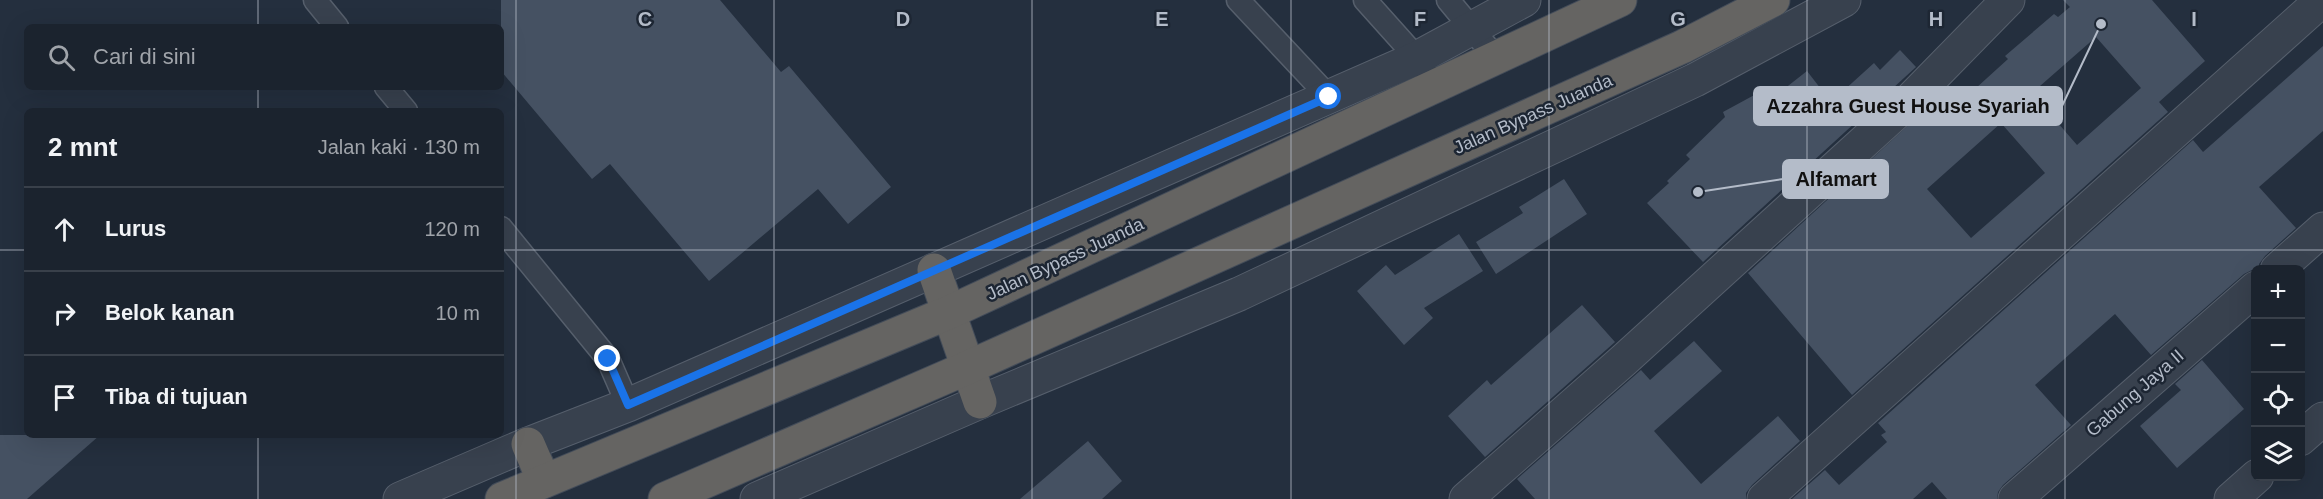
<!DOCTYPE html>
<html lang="id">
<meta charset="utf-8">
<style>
body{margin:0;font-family:Helvetica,sans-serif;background:#242b36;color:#f1f3f6}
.controls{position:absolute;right:18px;bottom:18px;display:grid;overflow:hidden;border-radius:9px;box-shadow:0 6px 24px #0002}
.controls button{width:54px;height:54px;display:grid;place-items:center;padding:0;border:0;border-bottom:2px solid #39404a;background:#1b232e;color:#f1f3f6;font:30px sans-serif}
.stop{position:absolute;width:18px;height:18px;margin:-14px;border:4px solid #1a73e8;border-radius:50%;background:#fff}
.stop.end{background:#1a73e8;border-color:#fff;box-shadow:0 2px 6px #0008}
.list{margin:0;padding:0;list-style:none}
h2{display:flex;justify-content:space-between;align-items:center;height:78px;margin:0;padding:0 24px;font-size:26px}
h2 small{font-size:20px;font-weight:400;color:#a0a4aa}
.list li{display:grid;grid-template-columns:39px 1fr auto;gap:18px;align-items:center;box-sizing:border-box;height:84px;padding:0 24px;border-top:2px solid #39404a}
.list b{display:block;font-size:22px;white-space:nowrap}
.list em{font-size:20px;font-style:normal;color:#a0a4aa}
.icon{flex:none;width:33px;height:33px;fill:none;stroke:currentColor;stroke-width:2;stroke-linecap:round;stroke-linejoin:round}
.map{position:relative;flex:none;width:2323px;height:499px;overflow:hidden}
.search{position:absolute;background:#1b232e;box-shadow:0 6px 24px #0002;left:24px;top:24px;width:480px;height:66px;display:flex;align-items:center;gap:15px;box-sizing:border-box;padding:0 21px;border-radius:9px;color:#a0a4aa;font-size:22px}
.panel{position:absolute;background:#1b232e;box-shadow:0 6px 24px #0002;left:24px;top:108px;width:480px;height:330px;border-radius:9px}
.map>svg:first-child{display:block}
.building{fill:#455162;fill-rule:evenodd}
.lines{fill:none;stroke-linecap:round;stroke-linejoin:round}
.service-casing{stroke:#565f6c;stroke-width:25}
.minor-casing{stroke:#565f6c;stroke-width:35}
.tertiary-casing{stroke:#565f6c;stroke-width:35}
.trunk-casing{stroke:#434c59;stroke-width:35}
.service{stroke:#38414e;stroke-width:22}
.minor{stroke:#38414e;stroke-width:33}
.tertiary{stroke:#38414e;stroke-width:33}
.trunk{stroke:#656462;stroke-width:33}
.route{stroke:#1a73e8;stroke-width:8}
.grid{fill:none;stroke:#b4bcc9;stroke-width:1.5;stroke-opacity:0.55}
.labels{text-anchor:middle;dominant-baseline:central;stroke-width:5;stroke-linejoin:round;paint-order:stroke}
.street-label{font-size:18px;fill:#b4bcc9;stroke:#1d2633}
.grid-label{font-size:20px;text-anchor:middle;font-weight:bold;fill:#b4bcc9;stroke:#1d2633;stroke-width:5;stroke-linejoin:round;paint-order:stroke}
.leader{fill:none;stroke:#b4bcc9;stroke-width:2}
.callout-dot{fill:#b4bcc9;stroke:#1d2633;stroke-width:2}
.callout{fill:#b4bcc9;stroke:#b4bcc9;stroke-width:2}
.callout-label{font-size:20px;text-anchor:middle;font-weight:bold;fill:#111}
</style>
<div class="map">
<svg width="2323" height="499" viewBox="0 0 2323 499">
<rect width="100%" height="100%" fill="#242f3e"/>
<!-- building -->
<g class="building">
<polygon points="501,0 720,0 781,72 789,66 891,187 848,224 818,189 709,281 610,164 592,179 501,71"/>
<path d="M2063,0H2152L2205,61L2159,102L2168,112L1852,395L1748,273L1941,95L1954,108L2008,59L2005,56L2054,14L2058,17L2070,7ZM2096,37L2141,88L2077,145L2032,93ZM2001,123L2045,173L1971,238L1927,189Z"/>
<polygon points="2323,46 2323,131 2259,187 2296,228 2265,256 2259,264 2259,270 2252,270 2244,274 2151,355 2115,314 2035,385 2071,425 2003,485 1998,492 1997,499 1947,499 1932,482 1913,499 1792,499 1825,470 1839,485 1887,442 1881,435 1886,432 1878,423 2193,140 2203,152"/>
<polygon points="1900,50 1916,67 1703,262 1647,203 1669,183 1667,181 1690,159 1686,155 1725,117 1723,112 1758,93 1765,104 1807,71 1831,102 1874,63 1880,70"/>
<polygon points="1564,179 1587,214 1496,274 1476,242 1523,213 1519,207"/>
<polygon points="1459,234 1483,271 1424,308 1433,318 1404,345 1357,291 1386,265 1395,275"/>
<polygon points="1582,305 1615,342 1485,457 1448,416 1487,380 1491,385"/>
<polygon points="1694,341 1722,371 1654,431 1701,484 1778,416 1800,441 1752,485 1746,493 1746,499 1535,499 1517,479 1641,370 1650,380"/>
<polygon points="2202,360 2244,409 2177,468 2140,426 2181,390 2175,384"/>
<polygon points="0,435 100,435 27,499 0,499"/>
<polygon points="1088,441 1122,481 1102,499 1020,499"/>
</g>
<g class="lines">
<!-- service casing -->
<g class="service-casing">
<g id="service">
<polyline points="315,0 337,27"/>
<polyline points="1238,0 1329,97"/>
<polyline points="1365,0 1417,58 1425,70"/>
<polyline points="1448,0 1496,58"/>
<polyline points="386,87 406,111"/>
<polyline points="501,228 608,359 628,405"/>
</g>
</g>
<!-- minor casing -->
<g class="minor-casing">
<g id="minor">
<polyline points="2277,270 2323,229"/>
<polyline points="2300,439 2323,419"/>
<polyline points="1466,499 1624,360 1910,100 2008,0"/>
<polyline points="1764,499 2322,0"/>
<polyline points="2015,499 2256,288"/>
<polyline points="2231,499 2257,476"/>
</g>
</g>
<!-- tertiary casing -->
<g class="tertiary-casing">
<g id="tertiary">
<polyline points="400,499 528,444 628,405 1417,58 1524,0"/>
<polyline points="757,499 980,402 1239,294 1695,80 1844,0"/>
</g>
</g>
<!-- trunk casing -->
<g class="trunk-casing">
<g id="trunk">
<polyline points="934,270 980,402"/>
<polyline points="528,444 544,481"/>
<polyline points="502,499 950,312 1620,0"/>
<polyline points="665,499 969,367 1682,47 1773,0"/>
</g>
</g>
<!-- service -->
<use href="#service" class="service"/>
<!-- minor -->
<use href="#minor" class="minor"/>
<!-- tertiary -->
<use href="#tertiary" class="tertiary"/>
<!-- trunk -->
<use href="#trunk" class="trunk"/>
</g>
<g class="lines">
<!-- route -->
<polyline class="route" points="608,359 628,405 1329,97"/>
</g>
<!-- grid -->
<path class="grid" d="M258,0V27M516,0V499M774,0V499M1032,0V499M1291,0V499M1549,0V499M1807,0V499M2065,0V499M258,87V111M0,250H27M501,250H2323M258,435V499"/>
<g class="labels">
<!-- street labels -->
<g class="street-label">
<text transform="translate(1533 114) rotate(-24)">Jalan Bypass Juanda</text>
<text transform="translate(1065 259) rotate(-25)">Jalan Bypass Juanda</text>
<text transform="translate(2135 393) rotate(-41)">Gabung Jaya II</text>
</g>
</g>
<g class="grid-label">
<text x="645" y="26">C</text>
<text x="903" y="26">D</text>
<text x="1162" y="26">E</text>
<text x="1420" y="26">F</text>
<text x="1678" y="26">G</text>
<text x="1936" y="26">H</text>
<text x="2194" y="26">I</text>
</g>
<!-- callouts -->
<path class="leader" d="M2101 24L2062 106M1698 192L1783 179"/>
<g class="callout-dot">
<circle cx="2101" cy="24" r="6"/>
<circle cx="1698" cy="192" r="6"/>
</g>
<g class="callout">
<rect x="1754" y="87" width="308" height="38" rx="6"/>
<rect x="1783" y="160" width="105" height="38" rx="6"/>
</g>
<g class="callout-label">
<text x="1908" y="113">Azzahra Guest House Syariah</text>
<text x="1836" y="186">Alfamart</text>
</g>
</svg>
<div class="controls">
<button>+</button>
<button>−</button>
<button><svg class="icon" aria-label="locate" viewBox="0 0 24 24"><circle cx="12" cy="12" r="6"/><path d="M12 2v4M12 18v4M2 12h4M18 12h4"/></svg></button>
<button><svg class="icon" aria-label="layers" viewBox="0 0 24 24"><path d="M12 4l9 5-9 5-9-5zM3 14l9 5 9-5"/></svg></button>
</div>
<div class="stop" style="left:1329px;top:97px"></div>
<div class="stop end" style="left:608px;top:359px"></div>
<div class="search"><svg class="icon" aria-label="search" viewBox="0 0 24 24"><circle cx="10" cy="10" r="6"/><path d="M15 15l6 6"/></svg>Cari di sini</div>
<section class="panel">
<h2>2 mnt<small>Jalan kaki · 130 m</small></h2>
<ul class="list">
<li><svg class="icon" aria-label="ahead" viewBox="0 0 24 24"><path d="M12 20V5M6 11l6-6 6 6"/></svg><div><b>Lurus</b></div><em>120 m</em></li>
<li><svg class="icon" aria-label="right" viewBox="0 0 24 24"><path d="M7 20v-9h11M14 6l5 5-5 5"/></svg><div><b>Belok kanan</b></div><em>10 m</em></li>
<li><svg class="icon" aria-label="arrive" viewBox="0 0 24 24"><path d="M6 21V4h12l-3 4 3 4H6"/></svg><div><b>Tiba di tujuan</b></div></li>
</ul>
</section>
</div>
